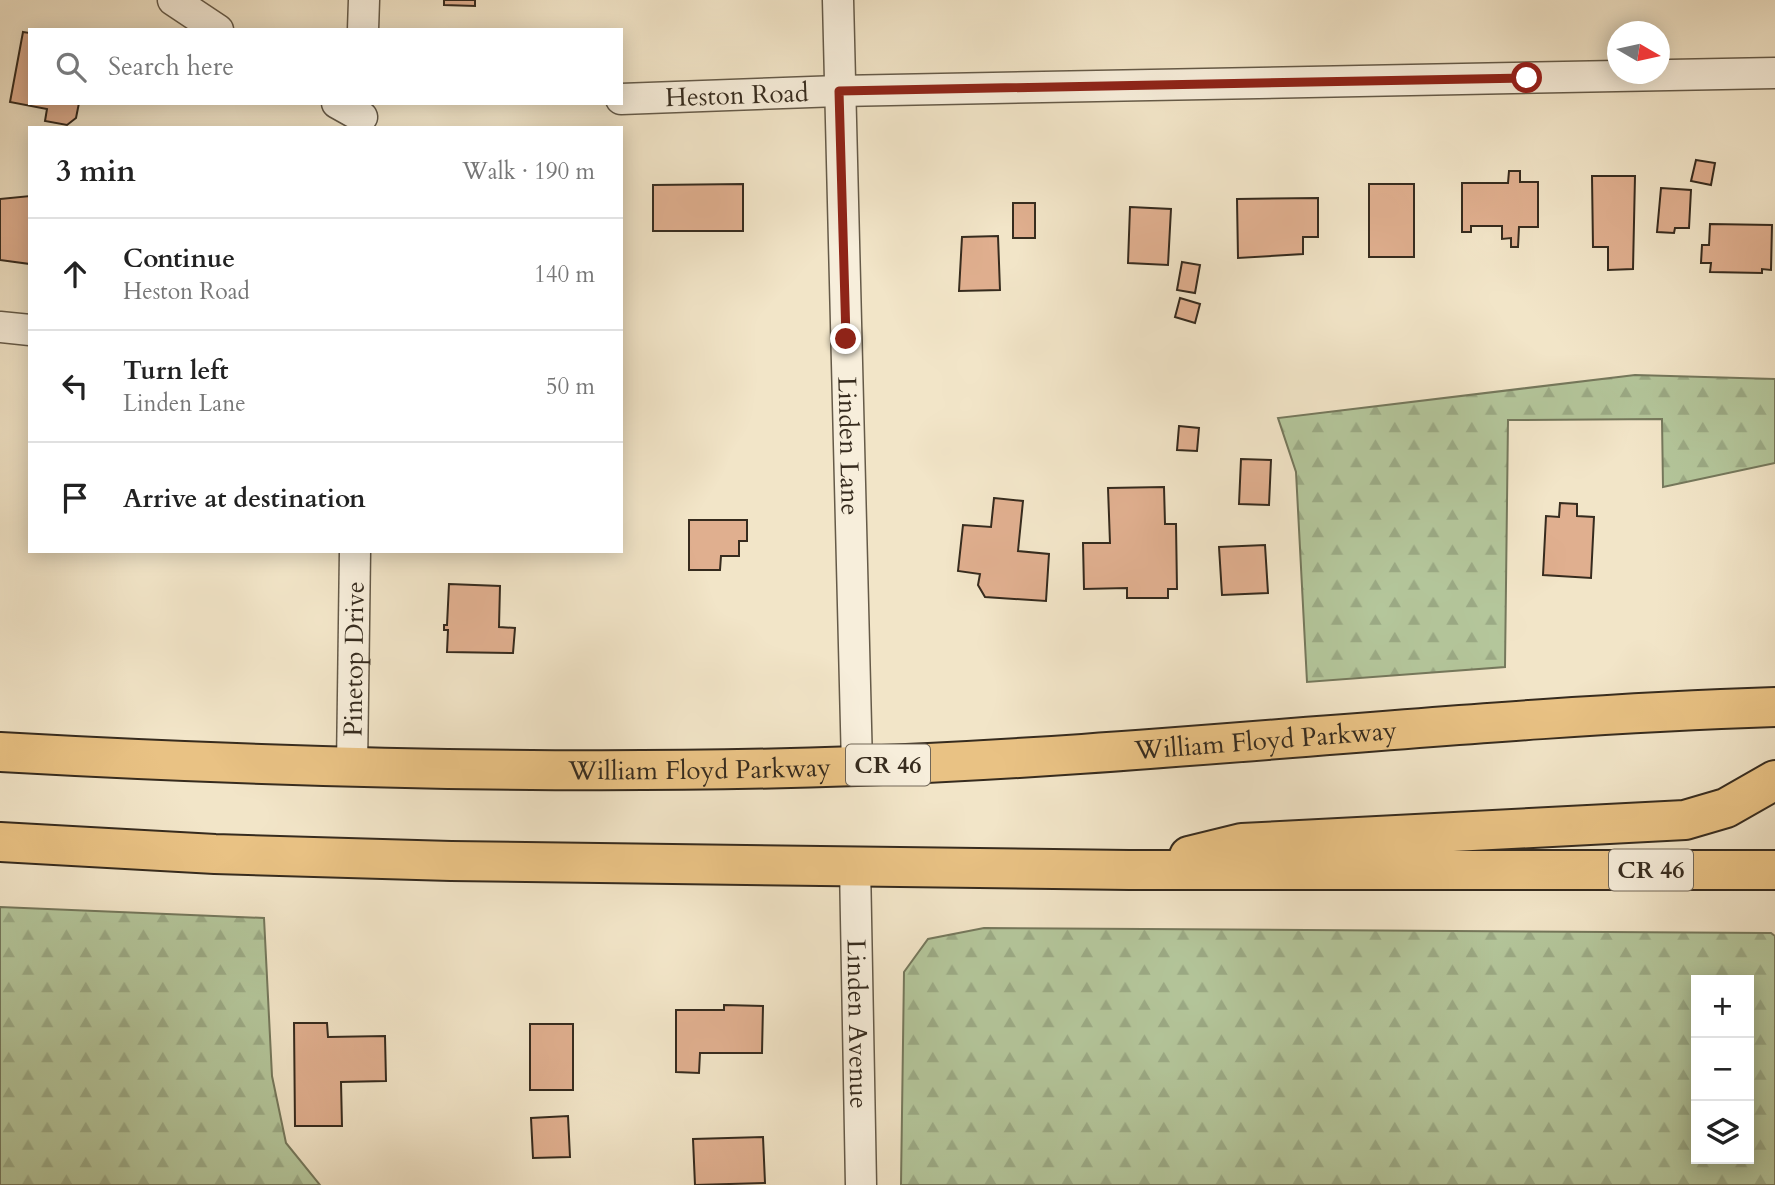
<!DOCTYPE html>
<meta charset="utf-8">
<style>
body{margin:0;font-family:Cardo,serif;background:#f2f2f2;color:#222}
.controls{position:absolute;right:21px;bottom:21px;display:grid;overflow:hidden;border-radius:0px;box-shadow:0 4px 18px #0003}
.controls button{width:63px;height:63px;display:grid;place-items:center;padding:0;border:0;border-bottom:2px solid #e0e0e0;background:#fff;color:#222;font:35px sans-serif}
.compass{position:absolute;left:1607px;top:21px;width:63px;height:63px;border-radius:50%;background:#fff;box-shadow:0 4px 18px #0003;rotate:99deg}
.stop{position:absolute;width:21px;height:21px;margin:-16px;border:5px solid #8f2418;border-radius:50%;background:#fff}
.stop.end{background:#8f2418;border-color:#fff;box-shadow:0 2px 7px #0008}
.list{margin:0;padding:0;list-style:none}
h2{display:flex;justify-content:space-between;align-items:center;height:91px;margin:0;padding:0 28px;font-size:30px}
h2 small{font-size:23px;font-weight:400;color:#767676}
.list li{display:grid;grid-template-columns:46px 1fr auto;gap:21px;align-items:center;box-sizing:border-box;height:112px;padding:0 28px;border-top:2px solid #e0e0e0}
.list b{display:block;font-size:26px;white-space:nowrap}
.list p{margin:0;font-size:23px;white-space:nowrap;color:#767676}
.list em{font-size:23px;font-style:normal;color:#767676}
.icon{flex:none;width:38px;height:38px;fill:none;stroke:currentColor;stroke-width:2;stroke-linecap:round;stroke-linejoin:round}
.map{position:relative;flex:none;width:1775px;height:1185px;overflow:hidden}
.search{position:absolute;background:#fff;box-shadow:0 4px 18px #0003;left:28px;top:28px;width:595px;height:77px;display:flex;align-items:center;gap:18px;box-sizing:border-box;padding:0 24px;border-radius:0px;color:#767676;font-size:26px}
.panel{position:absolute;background:#fff;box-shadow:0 4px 18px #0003;left:28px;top:126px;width:595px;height:427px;border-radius:0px}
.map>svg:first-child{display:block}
.forest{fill:url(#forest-firs);stroke:#75785c;stroke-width:2;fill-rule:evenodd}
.building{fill:#e0af8f;stroke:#362b1e;stroke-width:2}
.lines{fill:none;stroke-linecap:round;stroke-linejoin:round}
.street-casing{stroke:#655a48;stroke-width:33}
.highway-casing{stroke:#362b1e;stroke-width:42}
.street{stroke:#f7eedb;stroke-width:30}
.highway{stroke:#e9c284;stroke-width:38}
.route{stroke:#8f2418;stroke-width:9}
.labels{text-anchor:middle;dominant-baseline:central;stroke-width:5;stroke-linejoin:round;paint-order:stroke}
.shield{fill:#f7eedb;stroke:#706657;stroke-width:2}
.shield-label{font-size:24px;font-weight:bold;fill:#362b1e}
.street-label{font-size:26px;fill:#362b1e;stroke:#f7eedb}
</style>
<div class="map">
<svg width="1775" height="1185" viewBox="0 0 1775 1185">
<defs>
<pattern id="forest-firs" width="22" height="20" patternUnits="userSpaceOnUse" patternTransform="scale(1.75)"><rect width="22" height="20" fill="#b4c69b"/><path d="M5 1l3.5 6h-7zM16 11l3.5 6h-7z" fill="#9baa85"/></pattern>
</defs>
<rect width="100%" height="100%" fill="#f2e5c8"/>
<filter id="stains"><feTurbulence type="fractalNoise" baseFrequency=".00286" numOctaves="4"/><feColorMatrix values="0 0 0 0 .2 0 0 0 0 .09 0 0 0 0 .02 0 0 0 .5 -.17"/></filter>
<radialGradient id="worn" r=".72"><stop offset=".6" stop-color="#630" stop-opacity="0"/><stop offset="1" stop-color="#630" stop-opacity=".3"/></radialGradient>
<!-- forest -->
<g class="forest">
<polygon points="1635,375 1775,379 1775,463 1663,487 1662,419 1508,420 1505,667 1307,682 1296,472 1278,418"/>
<polygon points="0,907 264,918 272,1076 286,1143 320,1185 0,1185"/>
<path d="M984,928L1771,933L1775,936V1185H901L904,972L928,939ZM1696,980H1749V1159H1696Z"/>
</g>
<!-- building -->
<g class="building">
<polygon points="444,0 475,0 475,6 444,5"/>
<polygon points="23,32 30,33 30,103 79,103 76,118 67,125 45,121 47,109 10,102"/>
<polygon points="1696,160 1715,163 1711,185 1691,181"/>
<polygon points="1509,171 1520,171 1520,182 1538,182 1538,227 1519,227 1518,247 1511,247 1511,238 1502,239 1502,226 1471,226 1471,232 1462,232 1462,183 1508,183"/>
<polygon points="1592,176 1635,176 1633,269 1608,270 1608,247 1593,247"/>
<polygon points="743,184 743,231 653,231 653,185"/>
<rect x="1369" y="184" width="45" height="73"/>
<polygon points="1661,188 1691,190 1689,228 1675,228 1674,233 1657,232"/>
<polygon points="30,196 30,264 0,260 0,199"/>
<polygon points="1318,198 1318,237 1303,237 1303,254 1238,258 1237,199"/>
<rect x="1013" y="203" width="22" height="35"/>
<polygon points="1130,207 1171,209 1168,265 1128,263"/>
<polygon points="1710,224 1772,225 1771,270 1762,269 1762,273 1710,272 1711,263 1701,263 1702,245 1709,245"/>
<polygon points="998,236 1000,290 959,291 962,237"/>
<polygon points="1182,262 1200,265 1195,293 1177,290"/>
<polygon points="1180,298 1200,304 1195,323 1175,317"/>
<polygon points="1179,426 1199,428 1197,451 1177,450"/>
<polygon points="1241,459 1271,460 1269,505 1239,504"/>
<polygon points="1164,487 1165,524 1176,524 1177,589 1168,589 1168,598 1127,598 1127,588 1084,589 1083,543 1110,543 1108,488"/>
<polygon points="994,498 1023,501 1018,551 1049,554 1046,601 985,597 978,585 980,574 958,571 963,525 991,527"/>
<polygon points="1560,503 1577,504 1577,516 1594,517 1591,578 1543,575 1546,516 1559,517"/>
<polygon points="689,520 747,520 747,541 739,541 739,556 721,556 720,570 689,570"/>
<polygon points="1265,545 1268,593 1222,595 1219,547"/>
<polygon points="449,584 500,586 499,627 515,628 513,653 447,652 448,630 444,630 444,625 447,625"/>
<polygon points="724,1005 763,1006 762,1053 700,1053 699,1073 676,1072 676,1010 724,1010"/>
<polygon points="294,1023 327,1023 328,1037 385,1036 386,1081 341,1082 342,1126 295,1126"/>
<rect x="530" y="1024" width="43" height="66"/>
<polygon points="568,1116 570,1157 533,1158 531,1118"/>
<polygon points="763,1137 765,1183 695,1185 693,1139"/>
</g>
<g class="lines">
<!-- street casing -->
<g class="street-casing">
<g id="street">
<polyline points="173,0 218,30"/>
<path id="s1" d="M838,0L857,766"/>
<polyline points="363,30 364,0"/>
<path id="s2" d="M621,99L839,91L1775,73"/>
<polyline points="337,103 362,117"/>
<polyline points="0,327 30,330"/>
<path id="s3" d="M352,767L355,551"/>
<path id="s4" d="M855,865L861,1185"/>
</g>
</g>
<!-- highway casing -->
<g class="highway-casing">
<g id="highway">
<path id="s5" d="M0,752C285,768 571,776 857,766C1164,755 1468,717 1775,707"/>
<polyline points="0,842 215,854 451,861 1129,870 1775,870"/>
<polyline points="1189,856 1242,843 1685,820 1726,808 1775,780"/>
</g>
</g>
<!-- street -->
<use href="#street" class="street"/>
<!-- highway -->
<use href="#highway" class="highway"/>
</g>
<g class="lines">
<!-- route -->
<polyline class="route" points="846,339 839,91 1527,78"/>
</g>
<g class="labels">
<!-- shield labels -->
<g class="shield">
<rect x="846" y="744.5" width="84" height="41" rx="5"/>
<rect x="1609" y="849.5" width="84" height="41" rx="5"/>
</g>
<g class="shield-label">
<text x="888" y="765">CR 46</text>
<text x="1651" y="870">CR 46</text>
</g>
<!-- street labels -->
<g class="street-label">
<text stroke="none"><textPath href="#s2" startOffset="116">Heston Road</textPath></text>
<text stroke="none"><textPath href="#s1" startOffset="446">Linden Lane</textPath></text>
<text stroke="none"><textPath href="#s3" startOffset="108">Pinetop Drive</textPath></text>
<text stroke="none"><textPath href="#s5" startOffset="1267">William Floyd Parkway</textPath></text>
<text stroke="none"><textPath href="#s5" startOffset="700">William Floyd Parkway</textPath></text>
<text stroke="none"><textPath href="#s4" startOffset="159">Linden Avenue</textPath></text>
</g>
</g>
<rect width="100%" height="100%" filter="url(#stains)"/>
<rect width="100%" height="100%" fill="url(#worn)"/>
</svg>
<div class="controls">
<button>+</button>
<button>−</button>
<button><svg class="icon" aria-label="layers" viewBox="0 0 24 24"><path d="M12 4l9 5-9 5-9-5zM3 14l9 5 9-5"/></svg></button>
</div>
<svg class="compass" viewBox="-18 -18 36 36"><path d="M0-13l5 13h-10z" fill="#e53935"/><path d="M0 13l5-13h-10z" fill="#767676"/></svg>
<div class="stop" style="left:1527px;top:78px"></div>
<div class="stop end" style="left:846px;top:339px"></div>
<div class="search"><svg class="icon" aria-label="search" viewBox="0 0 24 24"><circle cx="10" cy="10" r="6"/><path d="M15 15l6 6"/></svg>Search here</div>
<section class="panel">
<h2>3 min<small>Walk · 190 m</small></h2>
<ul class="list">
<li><svg class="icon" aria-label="ahead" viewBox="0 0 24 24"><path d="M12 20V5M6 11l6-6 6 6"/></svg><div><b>Continue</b><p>Heston Road</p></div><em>140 m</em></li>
<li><svg class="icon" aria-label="left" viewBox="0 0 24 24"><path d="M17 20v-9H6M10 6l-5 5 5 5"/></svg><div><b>Turn left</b><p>Linden Lane</p></div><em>50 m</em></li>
<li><svg class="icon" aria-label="arrive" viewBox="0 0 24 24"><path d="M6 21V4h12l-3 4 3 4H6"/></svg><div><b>Arrive at destination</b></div></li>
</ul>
</section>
</div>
